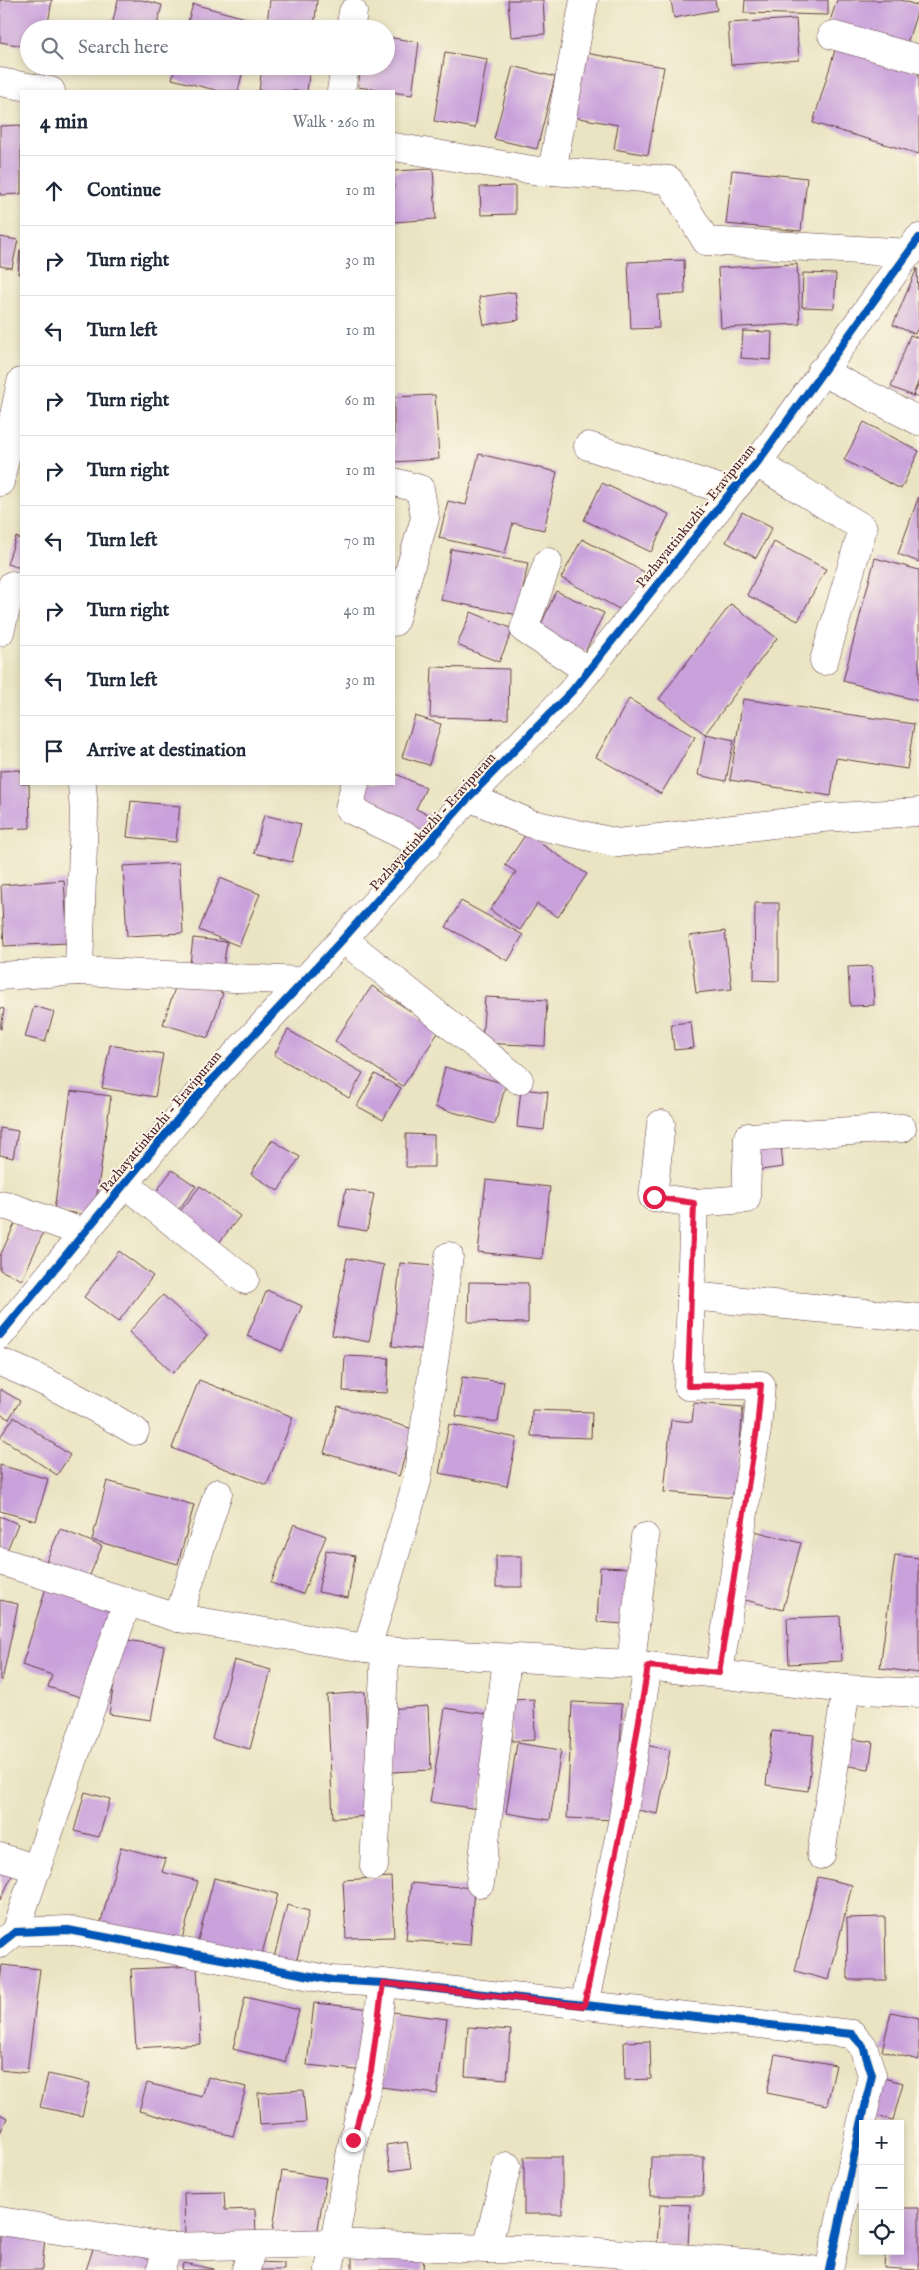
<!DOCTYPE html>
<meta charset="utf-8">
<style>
body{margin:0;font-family:"IM FELL English",serif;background:#f2f2f3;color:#1f2937}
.controls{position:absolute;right:15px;bottom:15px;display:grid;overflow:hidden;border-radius:0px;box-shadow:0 2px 8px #0003}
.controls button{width:45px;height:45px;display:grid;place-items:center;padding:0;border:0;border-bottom:1px solid #e0e1e3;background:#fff;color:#1f2937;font:25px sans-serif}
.stop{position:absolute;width:15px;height:15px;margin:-11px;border:4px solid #e11d48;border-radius:50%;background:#fff}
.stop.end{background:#e11d48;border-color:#fff;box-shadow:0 1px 5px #0008}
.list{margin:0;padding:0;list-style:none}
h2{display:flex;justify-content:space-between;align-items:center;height:65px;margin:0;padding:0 20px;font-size:21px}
h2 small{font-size:16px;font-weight:400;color:#747a83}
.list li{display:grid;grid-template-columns:32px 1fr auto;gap:15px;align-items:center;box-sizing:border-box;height:70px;padding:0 20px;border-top:1px solid #e0e1e3}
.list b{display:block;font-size:19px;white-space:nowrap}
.list em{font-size:16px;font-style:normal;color:#747a83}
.icon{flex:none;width:28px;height:28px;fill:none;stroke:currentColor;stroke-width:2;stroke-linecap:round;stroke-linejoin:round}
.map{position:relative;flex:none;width:919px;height:2270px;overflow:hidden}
.search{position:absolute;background:#fff;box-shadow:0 2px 8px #0003;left:20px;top:20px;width:375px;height:55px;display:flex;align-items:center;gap:12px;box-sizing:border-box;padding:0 18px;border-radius:28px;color:#747a83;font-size:19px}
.panel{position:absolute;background:#fff;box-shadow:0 2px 8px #0003;left:20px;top:90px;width:375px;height:695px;border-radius:0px}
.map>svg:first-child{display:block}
.building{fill:#c9a1db}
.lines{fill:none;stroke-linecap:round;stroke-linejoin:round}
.street-casing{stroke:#623d42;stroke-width:29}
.street{stroke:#fff;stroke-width:28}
.cycleway-casing{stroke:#fcf5e5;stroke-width:11}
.cycleway{stroke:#0057b8;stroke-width:8}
.route{stroke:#e11d48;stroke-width:6}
.labels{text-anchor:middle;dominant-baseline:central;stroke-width:4;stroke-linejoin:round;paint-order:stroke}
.street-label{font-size:14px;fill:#4a1f2b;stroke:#fcf5e5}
</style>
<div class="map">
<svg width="919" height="2270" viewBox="0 0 919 2270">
<rect width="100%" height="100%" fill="#fcf5e5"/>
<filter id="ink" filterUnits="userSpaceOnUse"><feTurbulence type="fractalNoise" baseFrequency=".02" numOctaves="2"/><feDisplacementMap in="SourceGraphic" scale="10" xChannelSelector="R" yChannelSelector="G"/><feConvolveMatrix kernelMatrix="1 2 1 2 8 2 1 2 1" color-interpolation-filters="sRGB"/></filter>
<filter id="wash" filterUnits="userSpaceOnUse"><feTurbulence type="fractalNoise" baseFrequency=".0096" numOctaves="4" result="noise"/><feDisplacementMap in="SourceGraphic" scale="20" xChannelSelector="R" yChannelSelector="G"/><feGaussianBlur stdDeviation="1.12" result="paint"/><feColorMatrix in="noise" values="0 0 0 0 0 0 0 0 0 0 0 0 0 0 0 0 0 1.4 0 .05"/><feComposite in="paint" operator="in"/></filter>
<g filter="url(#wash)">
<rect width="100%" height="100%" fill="#eae4c3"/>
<g id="blocks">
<!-- building -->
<g class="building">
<polygon points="0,0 52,0 47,29 29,29 29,47 0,42"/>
<polygon points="118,0 142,0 162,5 156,29 111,29"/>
<polygon points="270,0 317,0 314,29 266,29"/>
<polygon points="508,0 543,0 545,34 511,37"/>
<polygon points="671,0 715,0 717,10 674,18"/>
<polygon points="745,0 828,0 828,15 744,13"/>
<polygon points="837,0 901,0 919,6 905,50 829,24"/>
<polygon points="193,4 257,21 255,29 186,29"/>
<polygon points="796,19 799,60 731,65 728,23"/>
<polygon points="386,37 419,42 412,95 358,87 361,66 386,66"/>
<polygon points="836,47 919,72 919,154 813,123"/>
<polygon points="445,52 487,59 475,128 434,121"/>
<polygon points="580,52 664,67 648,155 614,149 618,125 568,116"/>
<polygon points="176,66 244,66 238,91 219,91 172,79"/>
<polygon points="262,66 310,66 307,91 259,91"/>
<polygon points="513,66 555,77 537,149 494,139"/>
<polygon points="21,125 21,194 0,195 0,126"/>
<polygon points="433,169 436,219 394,222 394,171"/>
<polygon points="732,170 807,178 801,231 726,224"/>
<polygon points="515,186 515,214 481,215 480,187"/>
<polygon points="0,237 18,240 12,268 0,266"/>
<polygon points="20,250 21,250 21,274 18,274"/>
<polygon points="684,260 685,294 658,295 659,328 631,329 628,262"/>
<polygon points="797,264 800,324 721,328 718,268"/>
<polygon points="917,268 919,325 915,334 893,325"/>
<polygon points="803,273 836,274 834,308 802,307"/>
<polygon points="515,292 519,320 484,325 479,297"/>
<polygon points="743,331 772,332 771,360 741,358"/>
<polygon points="910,335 919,338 919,379 913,396 891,387"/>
<polygon points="919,384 919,398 913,396"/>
<polygon points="435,395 439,459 394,462 394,397"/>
<polygon points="864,422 919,451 901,489 844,460"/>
<polygon points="479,454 557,472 544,530 513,523 505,553 439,538 448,501 466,505"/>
<polygon points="602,483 669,514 651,552 584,520"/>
<polygon points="919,496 919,562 898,554"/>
<polygon points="742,512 772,528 756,558 726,542"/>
<polygon points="16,537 21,539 21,568 7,564"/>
<polygon points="582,539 646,573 625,612 561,578"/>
<polygon points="774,542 826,569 798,621 747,595"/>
<polygon points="451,549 528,563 518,615 441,600"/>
<polygon points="875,558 919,570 919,701 843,681"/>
<polygon points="556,591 604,613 585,652 538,631"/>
<polygon points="731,604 777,638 705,734 659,699"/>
<polygon points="471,612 513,629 499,662 457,645"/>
<polygon points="432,667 509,669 508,719 430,717"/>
<polygon points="629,699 695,737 661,794 596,757"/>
<polygon points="743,699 914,724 907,769 836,758 831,796 730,780"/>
<polygon points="415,716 441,724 429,765 402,757"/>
<polygon points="706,734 734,740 726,781 698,775"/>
<polygon points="21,770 21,784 29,784 30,828 0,829 0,771"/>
<polygon points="394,773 426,788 416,809 441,820 431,840 356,804 366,784 394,784"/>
<polygon points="131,801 180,806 176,842 127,837"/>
<polygon points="264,815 301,824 292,862 254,853"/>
<polygon points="526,834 587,874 558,917 537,904 520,930 490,910 516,872 505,865"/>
<polygon points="179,863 183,933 127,936 123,866"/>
<polygon points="220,878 260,894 239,946 199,930"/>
<polygon points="64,880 68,943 4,946 1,885"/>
<polygon points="461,901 523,935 508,961 446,927"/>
<polygon points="755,903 779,903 779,981 754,980"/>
<polygon points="725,931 732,989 696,993 689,936"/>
<polygon points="193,938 227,942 223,968 190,964"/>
<polygon points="872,966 874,1005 850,1006 848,967"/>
<polygon points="178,979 223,993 208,1038 163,1024"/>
<polygon points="372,986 440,1030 403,1086 335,1041"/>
<polygon points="485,997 547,1000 545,1046 482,1043"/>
<polygon points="34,1006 54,1012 45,1042 25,1037"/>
<polygon points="0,1008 4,1009 1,1029 0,1029"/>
<polygon points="691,1022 694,1048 674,1050 671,1024"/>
<polygon points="288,1030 363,1073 349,1098 274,1055"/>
<polygon points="110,1045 163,1054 155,1097 102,1088"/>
<polygon points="445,1067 506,1084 495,1124 435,1107"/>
<polygon points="375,1074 401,1088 383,1120 357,1106"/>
<polygon points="521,1089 548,1092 544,1130 517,1127"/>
<polygon points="71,1091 111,1096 94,1216 54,1210"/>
<polygon points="0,1128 18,1131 13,1158 0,1155"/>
<polygon points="406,1134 434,1135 434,1167 406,1167"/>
<polygon points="272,1140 300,1157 278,1191 251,1174"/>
<polygon points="781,1145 783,1167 753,1171 750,1149"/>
<polygon points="172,1170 196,1186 177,1212 153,1196"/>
<polygon points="486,1180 550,1187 542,1259 478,1252"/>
<polygon points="200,1186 240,1216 218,1244 179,1213"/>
<polygon points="346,1189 374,1194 367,1231 339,1226"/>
<polygon points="17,1219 44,1231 22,1280 0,1270 0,1256"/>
<polygon points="119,1251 153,1276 118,1322 84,1297"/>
<polygon points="347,1258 384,1265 369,1342 332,1335"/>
<polygon points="400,1263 435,1266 427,1350 392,1346"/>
<polygon points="469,1282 528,1283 528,1323 468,1322"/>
<polygon points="267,1290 302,1306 282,1351 247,1336"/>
<polygon points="163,1295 207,1336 173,1373 129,1332"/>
<polygon points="345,1356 389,1358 387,1393 343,1391"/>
<polygon points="462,1377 504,1382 498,1422 456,1416"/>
<polygon points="199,1380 293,1417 267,1485 172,1448"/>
<polygon points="0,1389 20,1401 9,1419 0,1414"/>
<polygon points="694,1403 743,1407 735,1498 664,1492 671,1420 692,1422"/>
<polygon points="338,1406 413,1429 399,1476 324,1453"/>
<polygon points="532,1410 592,1412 591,1438 531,1436"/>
<polygon points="14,1417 70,1455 57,1475 0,1437"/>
<polygon points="449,1424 517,1438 507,1486 439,1473"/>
<polygon points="0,1465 48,1479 36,1521 0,1511"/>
<polygon points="107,1481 194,1505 178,1564 92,1540"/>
<polygon points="0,1516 18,1524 5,1555 0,1553"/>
<polygon points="294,1524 326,1536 303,1594 271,1583"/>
<polygon points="60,1529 102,1546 85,1587 43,1569"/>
<polygon points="755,1531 801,1543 783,1610 738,1598"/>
<polygon points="326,1550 355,1556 348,1598 318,1592"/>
<polygon points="895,1555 919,1558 919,1673 880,1668"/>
<rect x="496" y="1556" width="26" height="31"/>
<polygon points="600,1567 628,1568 624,1624 597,1622"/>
<polygon points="46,1588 115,1609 87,1699 48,1687 52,1675 22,1665"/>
<polygon points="0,1600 18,1604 2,1681 0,1680"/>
<polygon points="840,1616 842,1661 789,1664 787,1618"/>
<polygon points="121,1639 164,1646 151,1720 109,1714"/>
<polygon points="234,1660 271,1670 250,1749 212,1739"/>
<polygon points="365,1692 370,1816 333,1818 327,1695"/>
<polygon points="534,1699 535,1740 512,1741 511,1700"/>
<polygon points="572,1702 622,1704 617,1820 567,1818"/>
<polygon points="428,1706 431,1770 392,1772 389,1709"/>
<polygon points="445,1708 492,1715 478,1809 430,1802"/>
<polygon points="772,1731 814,1735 808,1791 766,1785"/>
<polygon points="846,1738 873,1742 869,1769 842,1765"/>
<polygon points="517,1743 561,1750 550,1820 506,1813"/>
<polygon points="645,1745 670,1750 658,1814 632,1809"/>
<polygon points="85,1792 110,1799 99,1837 74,1831"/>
<polygon points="121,1847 166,1859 162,1872 198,1881 179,1950 99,1929"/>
<polygon points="0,1867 13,1874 0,1900"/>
<polygon points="391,1877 394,1937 346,1938 343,1880"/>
<polygon points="818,1877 852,1885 829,1980 795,1971"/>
<polygon points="214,1878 278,1894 259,1965 196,1948"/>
<polygon points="411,1883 474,1888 470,1945 406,1940"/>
<polygon points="287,1905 309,1911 296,1963 274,1958"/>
<polygon points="885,1917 886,1980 848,1980 847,1918"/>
<polygon points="2,1965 40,1969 27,2073 0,2070 0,1982"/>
<polygon points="197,1966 201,2044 136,2048 131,1969"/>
<polygon points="245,1997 299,2010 285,2062 233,2049"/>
<polygon points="314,2003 372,2009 366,2071 307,2065"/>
<polygon points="392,2012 447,2019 437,2094 381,2087"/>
<polygon points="891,2012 919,2018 919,2060 882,2051"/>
<polygon points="468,2027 511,2030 507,2079 465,2076"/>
<polygon points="650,2041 651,2079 625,2080 624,2042"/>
<polygon points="775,2054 836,2065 827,2105 767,2093"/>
<polygon points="48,2074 90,2083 82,2116 40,2107"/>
<polygon points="208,2077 246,2087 233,2136 139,2111 147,2083 202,2097"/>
<polygon points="884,2078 903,2083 893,2120 873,2115"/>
<polygon points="303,2090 306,2122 260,2125 258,2093"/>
<polygon points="0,2114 7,2118 0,2133"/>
<polygon points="407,2142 411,2168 390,2171 386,2145"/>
<rect x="524" y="2157" width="38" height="57"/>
<polygon points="651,2157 704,2157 703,2196 650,2196"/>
<polygon points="282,2171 326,2178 316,2241 272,2234"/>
<polygon points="224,2192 225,2210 255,2209 256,2235 185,2238 184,2193"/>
<polygon points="660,2204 690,2205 688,2246 657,2245"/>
<polygon points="900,2208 919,2208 919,2270 884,2268 885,2251 900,2251"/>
<polygon points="0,2233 45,2237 42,2270 0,2270"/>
<polygon points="96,2240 154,2258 150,2270 86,2270"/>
<polygon points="352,2254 424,2255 423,2270 352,2270"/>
<polygon points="255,2262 284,2263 284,2270 255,2270"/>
<polygon points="183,2263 214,2269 214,2270 182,2270"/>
</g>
</g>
</g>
<g filter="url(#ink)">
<use href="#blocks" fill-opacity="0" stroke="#623d42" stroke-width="1"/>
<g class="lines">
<!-- street casing -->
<g class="street-casing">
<g id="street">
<polyline points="350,29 353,12"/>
<polyline points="832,35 919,59"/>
<polyline points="0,82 51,91"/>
<polyline points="341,91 345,66"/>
<polyline points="394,147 539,171 552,171 584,0"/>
<polyline points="552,171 669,180 706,241 910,253"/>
<polyline points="821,371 919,421"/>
<polyline points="588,446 731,492"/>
<polyline points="757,463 863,528 824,661"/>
<polyline points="0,482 21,382"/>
<polyline points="394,482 420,489 425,518 394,622"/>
<polyline points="548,562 524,629 587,670"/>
<polyline points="0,632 12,585"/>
<polyline points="355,784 349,809 427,847"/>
<polyline points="469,797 532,824 618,843 822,818 919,812"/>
<polyline points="343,939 519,1080"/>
<polyline points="79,971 303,981"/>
<polyline points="0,976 79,971 84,813 82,784"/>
<polyline points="661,1124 653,1197 694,1203"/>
<polyline points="125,1184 245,1280"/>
<polyline points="0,1206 5,1205 84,1233"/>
<polyline points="691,1296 919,1318"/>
<polyline points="0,1335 197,1096 343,939 469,797 572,691 731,492 757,463 919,238"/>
<path d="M0,1362C48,1381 91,1405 135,1431"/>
<polyline points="0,1561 178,1618 385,1651 631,1664 846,1689 919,1693"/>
<polyline points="178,1618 218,1493"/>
<polyline points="367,1648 417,1481 449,1256"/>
<polyline points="631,1664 645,1537"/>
<polyline points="719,1673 757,1429 761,1385 688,1386 694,1203 746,1199 748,1137 902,1128"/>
<polyline points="821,1855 846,1689"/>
<polyline points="0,1857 37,1869"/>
<polyline points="374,1866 385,1651"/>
<polyline points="480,1883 507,1659"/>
<polyline points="15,1932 127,1602"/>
<polyline points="0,1944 15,1932 68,1930 332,1980 383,1983 852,2034 863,2046 872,2075 829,2270"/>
<polyline points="584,2006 622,1823 648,1666"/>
<polyline points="0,2221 167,2247 334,2243 487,2249 557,2249 747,2263 811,2270"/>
<polyline points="487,2249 507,2166"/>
<polyline points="161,2270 167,2247"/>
<polyline points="246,2270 252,2246"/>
<polyline points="329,2270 353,2140 371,2071 383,1983"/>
</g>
</g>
<!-- street -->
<use href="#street" class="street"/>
<!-- cycleway casing -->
<g class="cycleway-casing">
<g id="cycleway">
<polyline points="0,1335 197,1096 343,939 469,797 572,691 731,492 757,463 919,238"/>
<polyline points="0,1944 15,1932 68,1930 332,1980 383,1983 852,2034 863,2046 872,2075 829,2270"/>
</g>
</g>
<!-- cycleway -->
<use href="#cycleway" class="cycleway"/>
</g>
</g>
<g class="lines" filter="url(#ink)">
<!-- route -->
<polyline class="route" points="353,2140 371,2071 383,1983 584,2006 622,1823 648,1666 719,1673 757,1429 761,1385 688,1386 694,1203 654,1197"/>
</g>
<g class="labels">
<!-- street labels -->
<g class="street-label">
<text transform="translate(696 516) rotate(-51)">Pazhayattinkuzhi - Eravipuram</text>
<text transform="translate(433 822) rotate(-48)">Pazhayattinkuzhi - Eravipuram</text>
<text transform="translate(161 1122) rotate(-50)">Pazhayattinkuzhi - Eravipuram</text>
</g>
</g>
</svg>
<div class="controls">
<button>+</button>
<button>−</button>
<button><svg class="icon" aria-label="locate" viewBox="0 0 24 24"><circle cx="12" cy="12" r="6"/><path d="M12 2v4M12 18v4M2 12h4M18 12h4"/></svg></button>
</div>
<div class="stop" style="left:654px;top:1197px"></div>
<div class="stop end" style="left:353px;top:2140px"></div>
<div class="search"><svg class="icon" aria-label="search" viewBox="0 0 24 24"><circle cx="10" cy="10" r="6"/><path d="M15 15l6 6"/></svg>Search here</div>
<section class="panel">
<h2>4 min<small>Walk · 260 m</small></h2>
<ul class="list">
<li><svg class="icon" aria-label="ahead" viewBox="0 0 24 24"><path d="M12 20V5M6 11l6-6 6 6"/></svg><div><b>Continue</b></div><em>10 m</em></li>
<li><svg class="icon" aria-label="right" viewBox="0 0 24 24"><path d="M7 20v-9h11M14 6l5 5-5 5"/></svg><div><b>Turn right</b></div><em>30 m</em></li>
<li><svg class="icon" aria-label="left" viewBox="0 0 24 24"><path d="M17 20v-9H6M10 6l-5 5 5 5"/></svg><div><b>Turn left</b></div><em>10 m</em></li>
<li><svg class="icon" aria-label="right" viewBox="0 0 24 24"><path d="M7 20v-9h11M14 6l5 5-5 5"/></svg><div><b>Turn right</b></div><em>60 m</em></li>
<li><svg class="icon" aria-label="right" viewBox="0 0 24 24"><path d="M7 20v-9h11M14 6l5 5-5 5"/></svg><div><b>Turn right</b></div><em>10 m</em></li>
<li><svg class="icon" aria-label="left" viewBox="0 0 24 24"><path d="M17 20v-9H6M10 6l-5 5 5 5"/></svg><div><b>Turn left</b></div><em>70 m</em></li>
<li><svg class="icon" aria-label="right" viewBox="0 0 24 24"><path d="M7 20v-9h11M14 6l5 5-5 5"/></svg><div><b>Turn right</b></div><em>40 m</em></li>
<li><svg class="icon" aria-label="left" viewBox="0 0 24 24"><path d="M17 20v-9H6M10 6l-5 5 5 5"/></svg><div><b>Turn left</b></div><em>30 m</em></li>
<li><svg class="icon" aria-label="arrive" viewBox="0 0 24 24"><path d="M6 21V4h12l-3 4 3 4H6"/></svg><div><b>Arrive at destination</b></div></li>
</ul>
</section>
</div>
